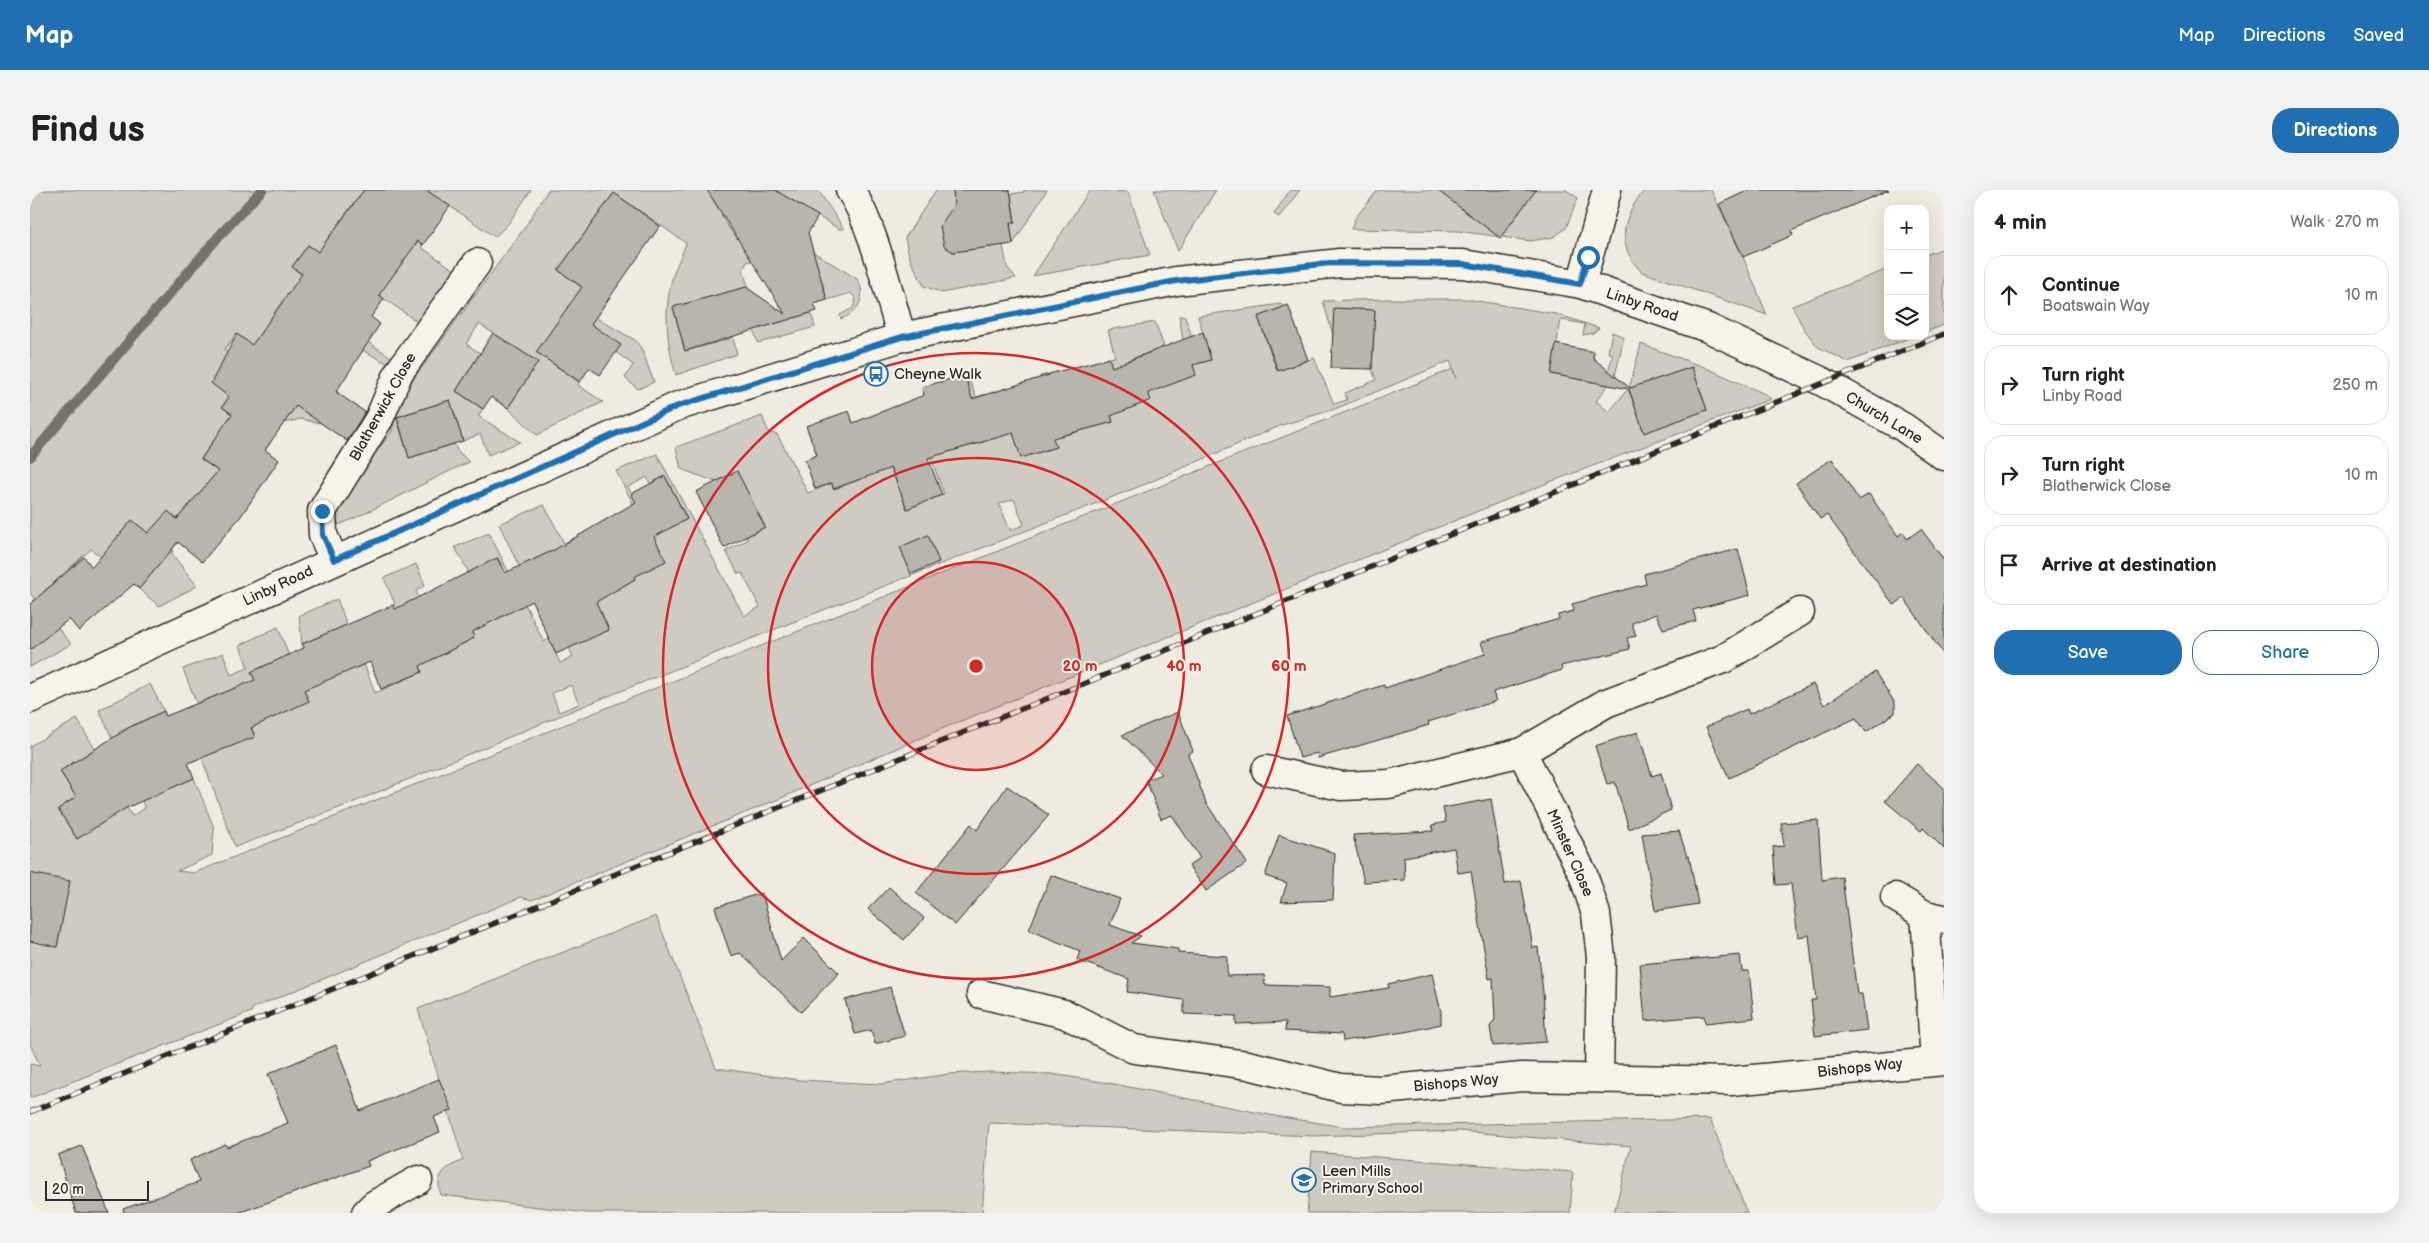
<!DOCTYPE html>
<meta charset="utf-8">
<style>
body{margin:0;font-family:"Balsamiq Sans",sans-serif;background:#f2f2f2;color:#222}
.controls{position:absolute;right:15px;top:15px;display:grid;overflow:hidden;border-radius:10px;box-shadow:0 5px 20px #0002}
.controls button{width:45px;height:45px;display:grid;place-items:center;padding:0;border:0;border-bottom:1px solid #e0e0e0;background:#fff;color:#222;font:25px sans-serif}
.scale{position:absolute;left:15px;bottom:12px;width:104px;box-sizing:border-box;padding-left:5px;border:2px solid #2b2b2b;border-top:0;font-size:14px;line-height:18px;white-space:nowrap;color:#2b2b2b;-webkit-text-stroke:4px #f7f3e8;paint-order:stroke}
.stop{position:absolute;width:15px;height:15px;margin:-11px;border:4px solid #1f6fb2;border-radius:50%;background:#fff}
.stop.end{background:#1f6fb2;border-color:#fff;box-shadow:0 1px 5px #0008}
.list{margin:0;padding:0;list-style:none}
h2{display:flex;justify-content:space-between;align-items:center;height:65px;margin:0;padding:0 20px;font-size:21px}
h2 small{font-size:16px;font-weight:400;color:#767676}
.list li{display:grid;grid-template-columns:32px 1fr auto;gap:15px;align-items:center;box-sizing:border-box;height:80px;margin:0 10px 10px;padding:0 10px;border:1px solid #e0e0e0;border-radius:20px}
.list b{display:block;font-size:19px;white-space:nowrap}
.list p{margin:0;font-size:16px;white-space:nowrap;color:#767676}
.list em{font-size:16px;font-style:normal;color:#767676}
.actions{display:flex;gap:10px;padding:15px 20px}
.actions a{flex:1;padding:11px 0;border:1px solid #1f6fb2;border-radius:20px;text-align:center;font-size:18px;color:#1f6fb2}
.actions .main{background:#1f6fb2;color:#fff}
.icon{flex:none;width:28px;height:28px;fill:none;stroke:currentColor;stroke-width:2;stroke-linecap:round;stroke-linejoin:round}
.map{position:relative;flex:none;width:1914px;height:1023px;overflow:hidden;border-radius:20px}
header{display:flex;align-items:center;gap:30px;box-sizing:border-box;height:70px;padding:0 25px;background:#1f6fb2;color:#fff}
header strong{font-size:24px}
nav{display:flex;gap:28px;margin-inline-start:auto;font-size:18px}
.intro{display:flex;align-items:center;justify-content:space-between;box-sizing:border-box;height:120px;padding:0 30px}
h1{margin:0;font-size:35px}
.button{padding:12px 22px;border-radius:20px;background:#1f6fb2;color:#fff;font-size:18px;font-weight:700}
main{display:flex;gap:30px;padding:0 30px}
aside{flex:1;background:#fff;border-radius:20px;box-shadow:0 5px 20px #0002}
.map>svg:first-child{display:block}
.green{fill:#cfcbc2;stroke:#7d7b76;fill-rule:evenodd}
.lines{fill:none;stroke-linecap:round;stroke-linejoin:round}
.stream{stroke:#74726e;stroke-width:10}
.building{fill:#b8b5ae;stroke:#2b2b2b}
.street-casing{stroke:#2b2b2b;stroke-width:31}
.secondary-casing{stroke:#2b2b2b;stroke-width:31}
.street{stroke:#f7f3e8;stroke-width:28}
.secondary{stroke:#f7f3e8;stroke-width:28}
.rail-casing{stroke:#2b2b2b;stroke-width:5.5}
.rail{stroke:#f7f3e8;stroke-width:4;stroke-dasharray:11;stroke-linecap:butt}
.route{stroke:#1f6fb2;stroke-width:6}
.ring{fill:none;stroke:#d62828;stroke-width:2.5}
.labels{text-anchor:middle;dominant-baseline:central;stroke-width:4;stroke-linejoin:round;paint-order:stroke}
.street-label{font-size:15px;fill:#2b2b2b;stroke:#f7f3e8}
.poi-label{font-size:15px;fill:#2b2b2b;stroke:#f7f3e8;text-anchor:start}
.centre{fill:#d62828;stroke:#f7f3e8;stroke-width:2.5}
.ring-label{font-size:15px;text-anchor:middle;font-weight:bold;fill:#d62828;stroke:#f7f3e8;stroke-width:4;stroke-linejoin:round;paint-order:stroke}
</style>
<header>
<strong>Map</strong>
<nav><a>Map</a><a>Directions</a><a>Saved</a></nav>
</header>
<div class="intro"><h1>Find us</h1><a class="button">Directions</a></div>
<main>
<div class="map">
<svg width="1914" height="1023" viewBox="0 0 1914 1023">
<rect width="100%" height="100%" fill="#efebe0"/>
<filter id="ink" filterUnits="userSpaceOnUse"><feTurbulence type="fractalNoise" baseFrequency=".02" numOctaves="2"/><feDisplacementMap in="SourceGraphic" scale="10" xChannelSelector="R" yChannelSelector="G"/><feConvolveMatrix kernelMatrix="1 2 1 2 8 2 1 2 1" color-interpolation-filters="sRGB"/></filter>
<g filter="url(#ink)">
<!-- green -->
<g class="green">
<path d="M0,0H334L328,10L393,55L391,57L426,81L389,133L278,55L262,77L272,85L338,152L364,169L360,175L334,161L256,106L229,146L309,203L289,233L271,229L254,233L280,196L206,144L194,160L208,170L184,187L185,196L199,207L192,217L241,252L235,260L205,262L185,248L171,269L189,282L175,302L211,326L202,336L167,306L147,329L149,352L143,358L142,364L167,396L129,416L109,399L140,362L102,330L71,367L61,359L14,401L28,416L17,425L41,454L0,477V426L7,412L0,403ZM323,14L383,58L294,54Z"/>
<polygon points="396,0 501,0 478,34 465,47"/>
<path d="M518,0H678L688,18L702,10L705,16L691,25L703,44L752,12L745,0H788L814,39H809L760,9L743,37L827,89C838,106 828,123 811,129L810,125L823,118L826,109L821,103L797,110L786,72L736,86L726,69L717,72L713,80L730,138L781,123L785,137L728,153L709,99L643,117L655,161L700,149L695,129L698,128L707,164L646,185C636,150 633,118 644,82C648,72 653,63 656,53L584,3L528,80L561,104L552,120L605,150L611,158L624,192L608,199L595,188L603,175L586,162H506L549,192L548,195L573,212L507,245L478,218L508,172L449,134L436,154L450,163L426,201L453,219L448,226L490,252L458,265L450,244L433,251L420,210L366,227L379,268L424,254L427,260L439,272C395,292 353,316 309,335L306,327L312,313L340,269L361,243L374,202L495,37Z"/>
<polygon points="906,0 923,0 925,28 914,56 923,62 973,55 977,77 986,88 912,103 894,96 880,69 875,48"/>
<polygon points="994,0 1017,0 983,54 980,33 985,32 981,4 994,2"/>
<polygon points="1060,0 1098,2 1120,65 1003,86"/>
<polygon points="1124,0 1186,0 1148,61"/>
<polygon points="1260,0 1270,0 1249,27 1244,24"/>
<polygon points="1348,0 1536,0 1548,8 1536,38 1524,47 1501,51 1428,41 1321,39 1326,27"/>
<path d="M1615,0H1681L1713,67L1737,125L1612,82C1585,57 1592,25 1615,0Z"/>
<polygon points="1914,58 1914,135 1895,142 1895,65"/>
<polygon points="1858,79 1858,146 1884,146 1818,172 1788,157 1774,139 1762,116"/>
<path d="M1356,109H1436L1526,124L1569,138L1563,143L1553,145L1555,134L1531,130L1521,184L1559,191H1575L1583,165L1578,162L1582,142L1594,147L1585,186L1566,211L1579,222L1597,200L1599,201L1614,242L1677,220L1662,177L1599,199L1611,154L1674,177L1735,204L1741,209L1520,292L916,537L744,611L502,710L491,707L223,818L221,822L0,908V874L10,876L0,854V556L47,529L65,559L30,581L46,607L28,619L47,649L95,615L102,626L115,618L69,520L120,494L134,521L89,542L119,608L164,588L184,638L182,665L147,681L164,683L1423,179L1426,188L1420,171L1305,219L1252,235L1113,295L778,426L551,517L317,615L205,657L167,555L225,546L206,498L167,514L153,479L193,463L201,485L218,478L210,455L248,437L262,474H334L345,503L392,482L363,415L365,414L354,388L386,374L395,395L386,401L393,417L400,471L444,448L441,442L492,416L468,368L439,383L425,357L459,343L514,452L519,449L530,473L543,467L535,448L563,435L568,445L579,440L571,421L565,423L532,357L489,376L469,334L514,315L534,353L545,348L588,399L605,389L595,369L618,335L641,338L657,329L635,286L620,294L617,287L598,297L615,330L612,331L586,281L627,264L714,426L730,417L712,383L708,384L696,361L717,350L716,347L735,337L707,282L686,292L651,279L646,257L732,226L739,243L747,244L778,303L802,293L804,299L831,289L823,267L858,271L877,319L914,304L886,227L911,256L914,263L954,252L935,185L937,184L946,207L1011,189L1010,186L1019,184L1035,245L1083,232L1080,221L1092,218L1079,168L1085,167L1078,140L1125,132L1134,157L1101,169L1107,186L1120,210L1118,203L1153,150L1149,126H1155L1170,173L1181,170L1168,126L1251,114L1254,117L1228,127L1247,181L1284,168L1304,214L1317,210L1315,203L1346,190L1342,179L1345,120L1303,145L1293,111ZM984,309L994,335L980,340L969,314ZM241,473L246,482L239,521L221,482ZM541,495L549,514L529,522L522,503Z"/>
<polygon points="307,409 317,435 272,454 269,426"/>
<path d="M626,726L686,878L769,890L851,894L919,884L960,882L1022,884L1079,893L1245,926L1315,937L1680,929L1717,1023H1584L1601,956L1429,941L1284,946L959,933L952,1023H557L411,1005C404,983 416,978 433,970L388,819Z"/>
<polygon points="1282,962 1543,982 1540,1023 1277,1023"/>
</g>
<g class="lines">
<!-- stream -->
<polyline class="stream" points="0,267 189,46 232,0"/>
</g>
<!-- building -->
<g class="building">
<polygon points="334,0 396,0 420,16 393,55 388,51 349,105 354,109 341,127 350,134 306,202 335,222 317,251 266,216 235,260 249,270 211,326 172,372 148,352 109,399 104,394 49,441 39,429 0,460 0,414 54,367 62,377 102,330 118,343 138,321 147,329 188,281 171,269 202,224 192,217 199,207 181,193 207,144 222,155 272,84 262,77 278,55 288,62"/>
<polygon points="677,0 745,0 788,26 778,43 797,110 784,114 787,121 655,161 643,117 716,97 755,124"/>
<polygon points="923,0 980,0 985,33 980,33 983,54 923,62 914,56 910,36 924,15"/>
<polygon points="1407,0 1506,0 1470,48"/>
<polygon points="1719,0 1859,0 1761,41 1763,45 1713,67 1689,14"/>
<polygon points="584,3 630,36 561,134 591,155 570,185 559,178 550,192 506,162 552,97 528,80"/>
<polygon points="1258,115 1278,170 1248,181 1228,127"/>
<polygon points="1304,118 1345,120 1342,179 1301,178"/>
<polygon points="1173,142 1181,170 1163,175 1166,185 1118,203 1121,210 1081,226 1083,232 1023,248 1026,257 991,268 983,243 898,268 912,305 877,319 861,278 803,299 802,293 785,299 775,270 787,265 776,236 819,221 823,233 894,205 892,197 935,185 942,209 1019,185 1019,184 1079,168 1082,177"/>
<polygon points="463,143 508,172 478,218 461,207 453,219 426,201"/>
<polygon points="1526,154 1564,162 1563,168 1600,198 1662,177 1677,220 1614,243 1599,199 1521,184"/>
<polygon points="420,210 433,251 379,268 367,227"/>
<polygon points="1802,269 1829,310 1839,304 1868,346 1873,342 1877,349 1891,339 1914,370 1914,465 1874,408 1864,415 1797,325 1790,329 1766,293"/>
<polygon points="707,281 735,337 694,358 666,302"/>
<polygon points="635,286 657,329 624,347 636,371 604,387 605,389 566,412 579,440 526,464 502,411 442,442 444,448 390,476 392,482 351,499 340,472 274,500 279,511 221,538 225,547 158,573 164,588 96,618 47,649 28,619 46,607 30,581 100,537 134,521 136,526 225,490 221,482 274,458 272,454 363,415 365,419 467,368 475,383 524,360 606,312 601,304"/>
<polygon points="898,345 909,372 881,384 870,357"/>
<polygon points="1708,359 1720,405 1663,420 1666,431 1633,439 1626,424 1602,433 1606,446 1597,448 1600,459 1531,476 1532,480 1463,502 1466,511 1398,532 1399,535 1288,568 1287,563 1270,568 1257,526 1354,495 1355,498 1455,464 1451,452 1529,429 1528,425 1544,421 1542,414 1616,394 1614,384"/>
<polygon points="1845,482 1865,513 1865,523 1836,542 1826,528 1699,588 1676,537 1717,519 1719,524 1783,494 1794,515"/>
<polygon points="1148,522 1163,561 1158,564 1176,613 1217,673 1176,701 1159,676 1170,668 1142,625 1131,629 1116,590 1132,584 1092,545"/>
<polygon points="1608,542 1622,586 1631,583 1641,620 1599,639 1585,592 1577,594 1565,556"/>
<polygon points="1887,574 1914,598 1914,659 1893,638 1891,641 1855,611"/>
<polygon points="977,596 1019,625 925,735 886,703 941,634 947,640"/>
<polygon points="1461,609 1475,694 1491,691 1503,758 1508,757 1513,802 1516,852 1463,856 1460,837 1465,829 1463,788 1459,789 1441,681 1428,683 1424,658 1374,667 1375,690 1334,692 1323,645 1403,641 1402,635 1416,632 1413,618"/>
<polygon points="1788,630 1792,690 1812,687 1827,804 1832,804 1837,840 1785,846 1781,810 1786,810 1779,745 1768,747 1761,694 1746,695 1743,657 1754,656 1751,633"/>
<polygon points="1649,641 1657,667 1659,666 1668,714 1625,721 1612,644"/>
<polygon points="1249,645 1305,663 1303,710 1251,712 1257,693 1235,686"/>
<polygon points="0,683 40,691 27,757 0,751"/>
<polygon points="1021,685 1090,709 1080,735 1111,746 1101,753 1148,759 1148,763 1197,766 1197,786 1234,785 1235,795 1300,797 1300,807 1359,798 1358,794 1402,784 1411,822 1411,834 1381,841 1313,851 1312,844 1255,841 1256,832 1206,834 1206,826 1154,824 1154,810 1097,802 1099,789 1047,770 1050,761 999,740"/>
<polygon points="859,697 894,728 874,750 838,719"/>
<polygon points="732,703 751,771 774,748 809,783 771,822 710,763 701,766 693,743 685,717"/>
<polygon points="1710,765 1712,781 1719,781 1724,828 1675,833 1674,826 1615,831 1610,774"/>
<polygon points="860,797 875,846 845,854 841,840 825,844 815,810"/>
<polygon points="306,855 330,921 409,889 422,920 404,927 410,942 337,971 339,976 208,1023 94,1023 93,1019 169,992 160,970 195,954 197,957 258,933 238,884"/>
<polygon points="52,956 79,1023 46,1023 28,965"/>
</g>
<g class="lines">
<!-- street casing -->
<g class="street-casing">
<g id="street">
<path d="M820,0C844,35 858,104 872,147"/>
<polyline points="1551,94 1577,0"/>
<polyline points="304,370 293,345 292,321 349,229 369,182 447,73"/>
<polyline points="1492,562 1553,684 1566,724 1571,767 1569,888"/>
<polyline points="1236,580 1311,596 1359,594 1492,562 1576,513 1693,469 1770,422"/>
<polyline points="1865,707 1895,725 1913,729"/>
<polyline points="1895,725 1905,871"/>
<polyline points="951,804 1035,824 1104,859 1218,875 1311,898 1351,900 1492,887 1701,891 1914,871"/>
<polyline points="336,1023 344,1015 388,990"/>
</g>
</g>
<!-- secondary casing -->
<g class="secondary-casing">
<polyline id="secondary" points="0,509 648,216 872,147 1146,91 1310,73 1433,74 1551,94 1678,138 1793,192 1873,237 1914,266"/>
</g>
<!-- street -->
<use href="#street" class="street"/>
<!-- secondary -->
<use href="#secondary" class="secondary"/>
<!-- rail casing -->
<g class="rail-casing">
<polyline id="rail" points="0,922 1914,144"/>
</g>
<!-- rail -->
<use href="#rail" class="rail"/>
</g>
</g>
<g class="lines" filter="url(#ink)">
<!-- route -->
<polyline class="route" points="292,321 293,345 304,370 648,216 872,147 1146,91 1300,73 1433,74 1550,94 1558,67"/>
</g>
<!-- distance rings -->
<circle cx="946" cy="476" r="104" fill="#d62828" fill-opacity=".12"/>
<g class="ring">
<circle cx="946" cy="476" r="104"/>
<circle cx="946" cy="476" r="208"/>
<circle cx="946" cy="476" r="313"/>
</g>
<!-- icons -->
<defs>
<g id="bus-ring" transform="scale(1.25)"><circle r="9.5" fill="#f7f3e8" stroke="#1f6fb2" stroke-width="1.5"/><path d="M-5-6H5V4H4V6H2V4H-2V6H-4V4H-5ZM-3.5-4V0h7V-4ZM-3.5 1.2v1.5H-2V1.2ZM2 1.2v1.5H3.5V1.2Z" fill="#1f6fb2"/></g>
<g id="school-ring" transform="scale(1.25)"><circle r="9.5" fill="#f7f3e8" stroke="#1f6fb2" stroke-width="1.5"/><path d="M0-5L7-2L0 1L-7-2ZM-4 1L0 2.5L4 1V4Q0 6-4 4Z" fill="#1f6fb2"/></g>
</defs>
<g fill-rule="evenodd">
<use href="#bus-ring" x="846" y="184"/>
<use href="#school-ring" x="1274" y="990"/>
</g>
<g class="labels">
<!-- street labels -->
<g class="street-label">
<text transform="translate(1612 115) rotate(19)">Linby Road</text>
<text transform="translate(353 217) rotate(-61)">Blatherwick Close</text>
<text transform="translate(1854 228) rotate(31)">Church Lane</text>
<text transform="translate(248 396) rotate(-25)">Linby Road</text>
<text transform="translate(1540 663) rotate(66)">Minster Close</text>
<text transform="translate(1830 878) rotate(-6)">Bishops Way</text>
<text transform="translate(1426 893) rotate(-5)">Bishops Way</text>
</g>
<!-- poi labels -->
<g class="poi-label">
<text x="864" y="184">Cheyne Walk</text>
<text x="1292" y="981">Leen Mills<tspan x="1292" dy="17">Primary School</tspan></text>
</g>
</g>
<circle cx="946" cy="476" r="8" class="centre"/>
<g class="ring-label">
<text x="1050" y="481">20 m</text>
<text x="1154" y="481">40 m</text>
<text x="1259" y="481">60 m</text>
</g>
</svg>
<div class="controls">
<button>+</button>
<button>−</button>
<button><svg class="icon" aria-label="layers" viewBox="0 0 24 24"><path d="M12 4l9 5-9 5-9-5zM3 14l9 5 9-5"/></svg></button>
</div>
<div class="scale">20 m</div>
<div class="stop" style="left:1558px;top:67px"></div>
<div class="stop end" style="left:292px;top:321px"></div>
</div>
<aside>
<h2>4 min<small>Walk · 270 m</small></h2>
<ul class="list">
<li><svg class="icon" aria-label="ahead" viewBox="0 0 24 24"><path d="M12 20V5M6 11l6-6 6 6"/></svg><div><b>Continue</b><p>Boatswain Way</p></div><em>10 m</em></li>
<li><svg class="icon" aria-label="right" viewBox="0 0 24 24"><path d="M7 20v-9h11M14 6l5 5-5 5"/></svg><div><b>Turn right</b><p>Linby Road</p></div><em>250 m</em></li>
<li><svg class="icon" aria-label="right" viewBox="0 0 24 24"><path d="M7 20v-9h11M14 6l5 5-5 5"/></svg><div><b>Turn right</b><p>Blatherwick Close</p></div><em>10 m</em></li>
<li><svg class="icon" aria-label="arrive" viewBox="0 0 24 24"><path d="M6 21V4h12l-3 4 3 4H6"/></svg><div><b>Arrive at destination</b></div></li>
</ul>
<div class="actions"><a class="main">Save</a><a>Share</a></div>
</aside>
</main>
